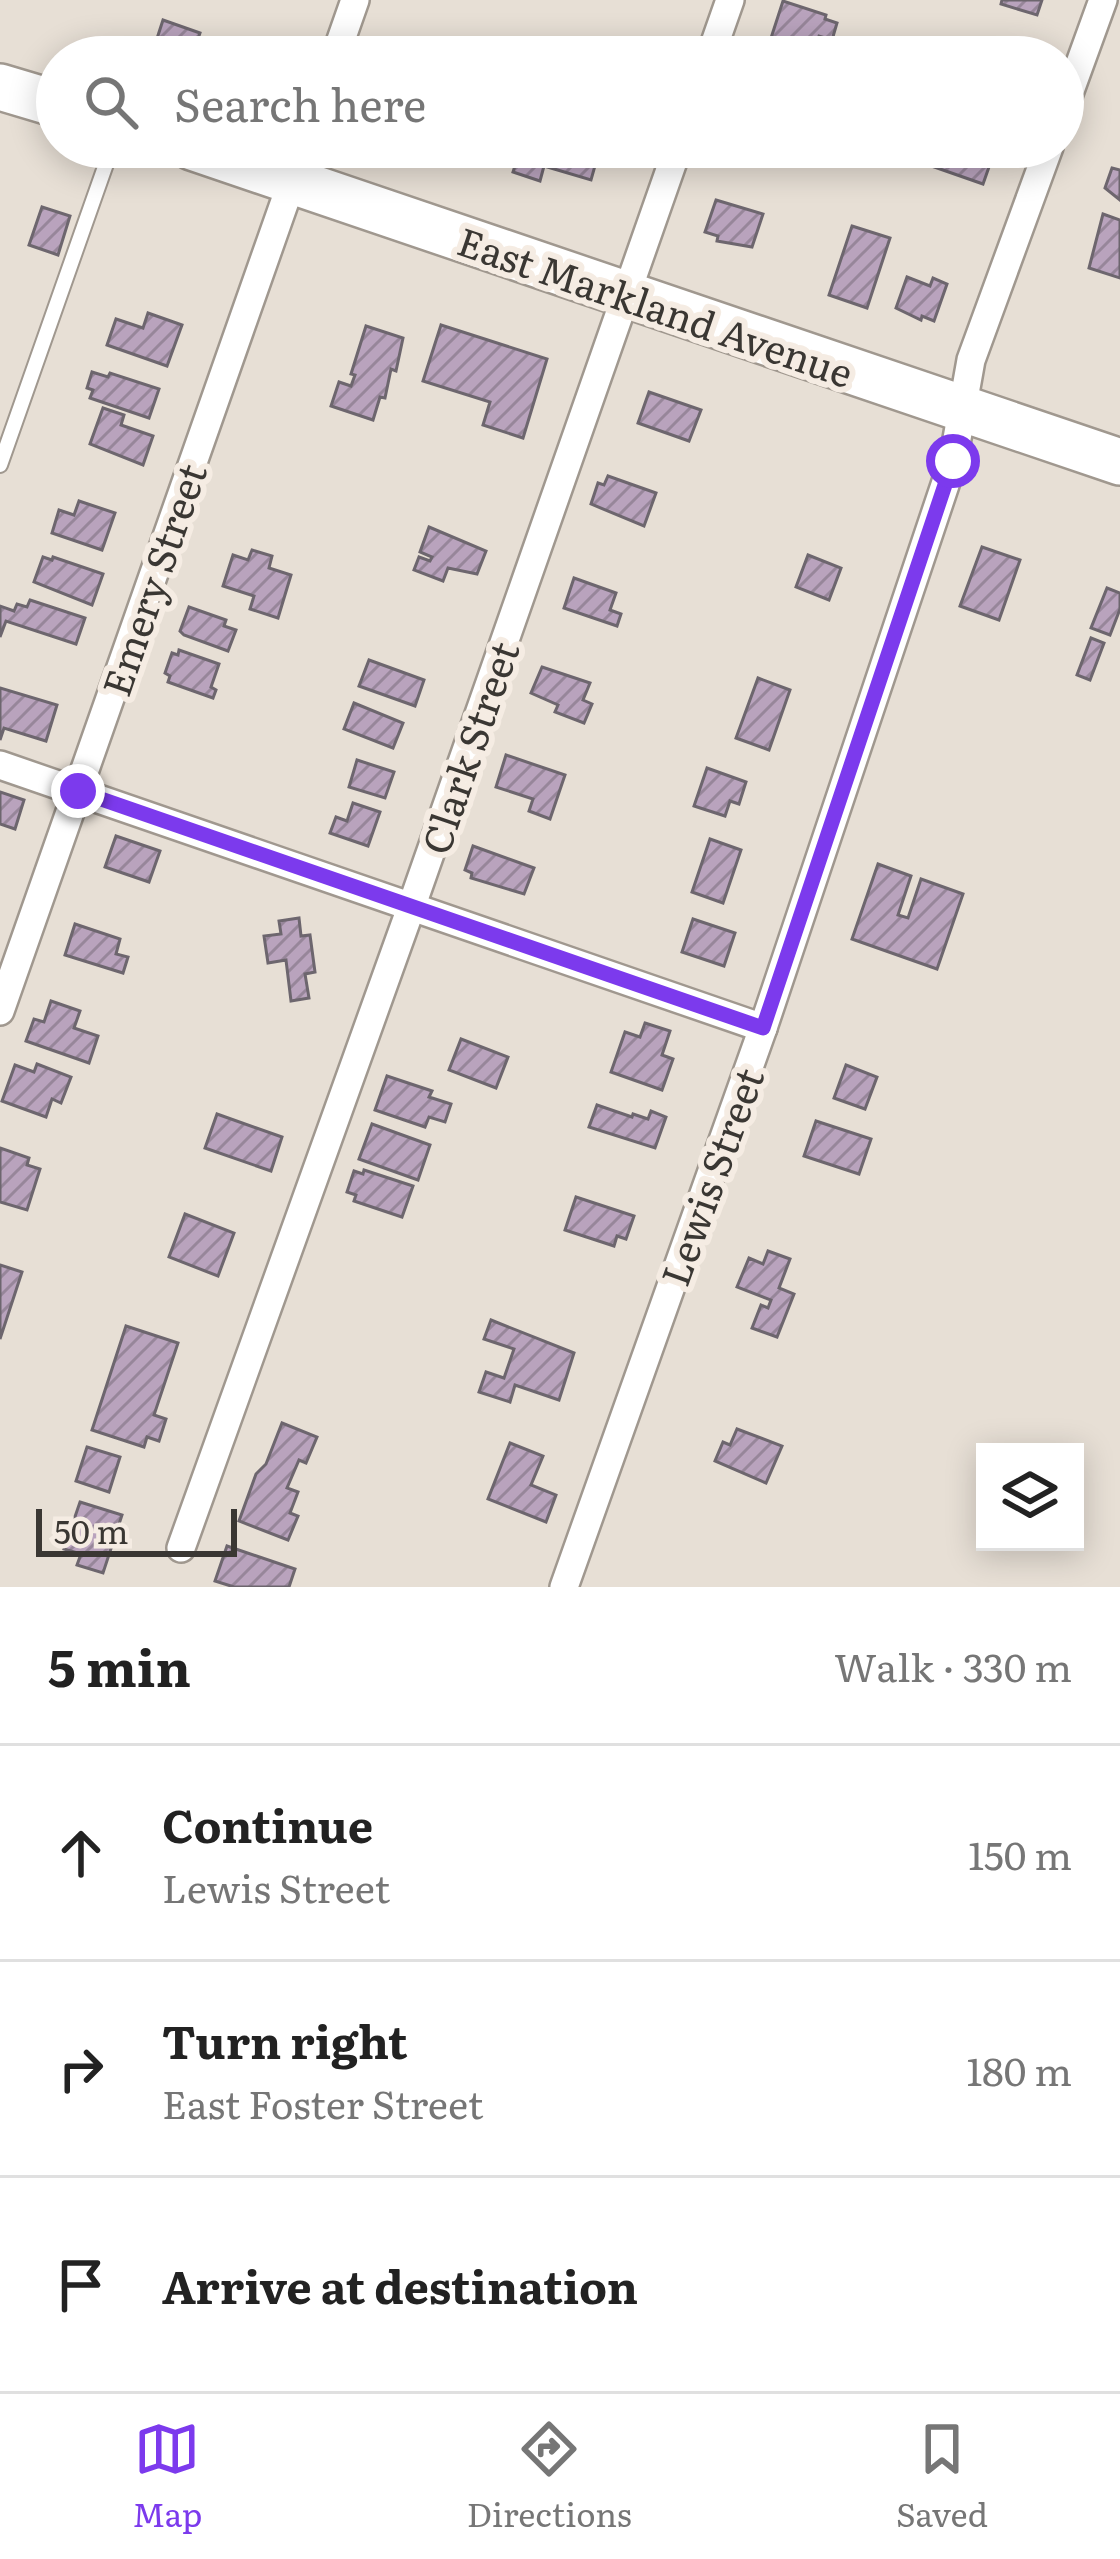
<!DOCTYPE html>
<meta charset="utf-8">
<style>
body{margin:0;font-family:Literata,serif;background:#f2f2f2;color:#222}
.controls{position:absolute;right:36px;bottom:36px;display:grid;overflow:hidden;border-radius:0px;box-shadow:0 6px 30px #0003}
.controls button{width:108px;height:108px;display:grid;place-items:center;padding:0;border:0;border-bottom:3px solid #e0e0e0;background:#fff;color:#222;font:60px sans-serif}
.scale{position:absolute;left:36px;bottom:30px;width:201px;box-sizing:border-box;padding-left:12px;border:6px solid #3a3733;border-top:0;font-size:33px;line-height:42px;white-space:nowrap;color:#3a3733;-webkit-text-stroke:9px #f5ece3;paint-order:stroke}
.stop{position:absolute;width:36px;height:36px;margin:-27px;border:9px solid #7c3aed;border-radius:50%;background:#fff}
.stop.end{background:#7c3aed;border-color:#fff;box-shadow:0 3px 12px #0008}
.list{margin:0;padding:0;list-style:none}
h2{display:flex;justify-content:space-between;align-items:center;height:156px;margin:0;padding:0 48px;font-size:51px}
h2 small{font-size:39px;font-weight:400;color:#767676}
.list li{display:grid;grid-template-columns:78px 1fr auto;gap:36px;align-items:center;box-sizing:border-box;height:216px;padding:0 48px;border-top:3px solid #e0e0e0}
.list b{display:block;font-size:45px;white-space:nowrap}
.list p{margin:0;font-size:39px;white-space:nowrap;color:#767676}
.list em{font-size:39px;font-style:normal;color:#767676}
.icon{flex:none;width:66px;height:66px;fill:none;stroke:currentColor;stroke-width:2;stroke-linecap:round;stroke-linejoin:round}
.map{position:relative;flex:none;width:1120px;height:1587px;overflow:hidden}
.search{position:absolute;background:#fff;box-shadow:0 6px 30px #0003;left:36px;right:36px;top:36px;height:132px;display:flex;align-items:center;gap:30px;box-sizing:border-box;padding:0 42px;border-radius:66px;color:#767676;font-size:45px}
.sheet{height:804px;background:#fff}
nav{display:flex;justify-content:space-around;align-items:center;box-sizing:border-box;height:168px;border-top:3px solid #e0e0e0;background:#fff;font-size:33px;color:#767676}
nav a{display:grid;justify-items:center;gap:6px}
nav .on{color:#7c3aed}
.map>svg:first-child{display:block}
.building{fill:url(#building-hatch);stroke:#6d666e;stroke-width:3}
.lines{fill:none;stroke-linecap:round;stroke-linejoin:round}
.service-casing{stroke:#a0988f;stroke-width:18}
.minor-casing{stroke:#a0988f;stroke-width:32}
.primary-casing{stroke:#a0988f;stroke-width:50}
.service{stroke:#fff;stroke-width:14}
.minor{stroke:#fff;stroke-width:27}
.primary{stroke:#fff;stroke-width:45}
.route{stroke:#7c3aed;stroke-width:15}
.labels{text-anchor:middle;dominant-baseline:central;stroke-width:12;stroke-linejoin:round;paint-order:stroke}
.street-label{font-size:39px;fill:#3a3733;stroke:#f5ece3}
</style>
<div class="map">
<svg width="1120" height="1587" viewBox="0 0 1120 1587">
<defs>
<pattern id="building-hatch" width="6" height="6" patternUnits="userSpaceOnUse" patternTransform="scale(3)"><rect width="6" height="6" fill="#b9a3bd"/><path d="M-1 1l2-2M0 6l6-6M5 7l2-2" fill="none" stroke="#97869a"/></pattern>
</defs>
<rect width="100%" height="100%" fill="#e7dfd5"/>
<!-- building -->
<g class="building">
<polygon points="1002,0 1042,0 1037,15 1001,4"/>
<polygon points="783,1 826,15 825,19 837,23 832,40 819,36 814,51 771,38"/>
<polygon points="163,20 200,33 192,57 151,57"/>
<polygon points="268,39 294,47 291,57 259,57"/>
<polygon points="605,40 653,57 589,57 592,47 601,50"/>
<polygon points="521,147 598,147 600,148 591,180 544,166 540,181 513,172"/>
<polygon points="925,147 996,147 983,184 920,162"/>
<polygon points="1112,168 1120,170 1120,200 1105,188"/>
<polygon points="716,200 763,214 752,247 717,241 718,236 705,232"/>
<polygon points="42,207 70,216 58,255 29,245"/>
<polygon points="1103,214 1120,220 1120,278 1089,268"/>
<polygon points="852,226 890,238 867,308 829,295"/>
<polygon points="907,277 930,286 933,278 947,284 934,321 922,316 921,320 896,308"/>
<polygon points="148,313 182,325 167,366 107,345 116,319 143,328"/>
<polygon points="441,325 547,359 523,438 483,425 490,402 423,381"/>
<polygon points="366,326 403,338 396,371 391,369 385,398 380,397 373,420 331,406 339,382 351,386 355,375 351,374"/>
<polygon points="92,372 108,377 110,373 159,389 149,418 90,398 93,390 87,388"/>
<polygon points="649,392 701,410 689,441 638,423"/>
<polygon points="103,408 124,415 121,425 153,436 143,465 90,444"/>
<polygon points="608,476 656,493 644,526 591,504 598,483 604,485"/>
<polygon points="79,501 115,513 102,550 52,533 59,510 74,515"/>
<polygon points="429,527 486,551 477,574 448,568 443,581 414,570 419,557 430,561 432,557 420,552"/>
<polygon points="982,547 1020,560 999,620 960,606"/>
<polygon points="252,550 272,556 269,568 291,575 278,618 250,609 254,596 223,586 233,555 248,560"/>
<polygon points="808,555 841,568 829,600 796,587"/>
<polygon points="43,557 52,560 53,557 103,574 92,605 34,582"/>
<polygon points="574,578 616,593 610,610 621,614 617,626 564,608"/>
<polygon points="1107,588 1120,593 1120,609 1110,635 1091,628"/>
<polygon points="30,600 85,618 76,644 6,621 0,637 0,606 14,611 17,604 27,607"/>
<polygon points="189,607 226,620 224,626 236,630 228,651 184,635 180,631"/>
<polygon points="1091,638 1104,643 1090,680 1077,675"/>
<polygon points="179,650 219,664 211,687 216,690 213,698 168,682 170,676 165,673 172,653 178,655"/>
<polygon points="369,660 424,680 415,706 359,686"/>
<polygon points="542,667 590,683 583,700 592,704 584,723 555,712 558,705 531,693"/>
<polygon points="758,678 790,690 769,750 736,738"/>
<polygon points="0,688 57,705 46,741 4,728 0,740"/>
<polygon points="354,703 403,723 393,748 344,729"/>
<polygon points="506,755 565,775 550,819 529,811 533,799 496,787"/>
<polygon points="357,760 394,772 385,798 349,787"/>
<polygon points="707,768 746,782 739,804 730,801 725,816 694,806"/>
<polygon points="0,792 24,800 15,829 0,824"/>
<polygon points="353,803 380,812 368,846 330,833 336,817 347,821"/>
<polygon points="116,836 160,851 149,882 105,867"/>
<polygon points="710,839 741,850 723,903 692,892"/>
<polygon points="473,846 534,868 524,894 471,878 472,873 465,870"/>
<polygon points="878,864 911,876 898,915 908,918 921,879 963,894 937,969 852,939"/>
<polygon points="299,918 301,936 310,935 315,972 305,974 309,998 291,1001 286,960 268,963 264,936 281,934 279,921"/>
<polygon points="693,919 735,933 724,966 682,952"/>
<polygon points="75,924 120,939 116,954 128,957 123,973 65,955"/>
<polygon points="51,1001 80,1011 74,1028 98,1036 89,1063 26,1041 34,1019 44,1022"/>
<polygon points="645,1023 670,1031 662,1055 673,1059 662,1090 611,1072 625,1032 640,1037"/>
<polygon points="461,1039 508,1057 496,1088 449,1070"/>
<polygon points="37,1064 71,1077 61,1103 52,1099 46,1117 2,1101 15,1065 34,1072"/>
<polygon points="846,1065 877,1077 865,1109 834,1098"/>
<polygon points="387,1076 432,1091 429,1097 451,1104 445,1122 429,1117 425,1127 375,1110"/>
<polygon points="597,1105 632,1117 633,1114 648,1119 651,1111 666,1117 655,1148 589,1127"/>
<polygon points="217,1114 282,1137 271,1171 205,1148"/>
<polygon points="816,1121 871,1139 859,1174 804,1156"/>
<polygon points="372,1124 430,1145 418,1180 359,1159"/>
<polygon points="0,1148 29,1158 27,1165 40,1169 27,1210 0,1202"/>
<polygon points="364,1170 413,1186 402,1217 354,1201 356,1195 347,1192 354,1171 363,1174"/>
<polygon points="576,1197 634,1216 626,1239 617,1236 614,1246 565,1230"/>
<polygon points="185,1214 234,1233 218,1276 169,1257"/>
<polygon points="768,1251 790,1259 779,1288 794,1294 777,1337 752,1328 761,1305 768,1308 771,1300 737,1287 749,1258 763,1264"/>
<polygon points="0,1265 22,1272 0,1339"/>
<polygon points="491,1320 574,1353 559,1400 515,1385 510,1402 479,1392 486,1372 504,1378 514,1349 484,1339"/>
<polygon points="126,1326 178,1343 154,1415 166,1419 159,1441 147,1437 144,1447 92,1430"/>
<polygon points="282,1423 317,1437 306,1463 299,1460 287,1488 298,1492 290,1513 298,1516 288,1540 239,1521 256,1474 266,1464"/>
<polygon points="737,1429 782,1446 766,1483 715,1461 723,1442 730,1445"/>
<polygon points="510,1443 543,1456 531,1485 556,1495 546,1522 488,1499"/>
<polygon points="87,1447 120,1457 109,1492 76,1481"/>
<polygon points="80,1502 122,1515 103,1573 77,1565 81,1554 64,1549"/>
<polygon points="227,1546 295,1569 289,1587 234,1587 215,1581"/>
</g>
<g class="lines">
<!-- service casing -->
<g class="service-casing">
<polyline id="service" points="0,465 112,147"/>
</g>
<!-- minor casing -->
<g class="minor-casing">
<g id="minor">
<polyline points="335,57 355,0"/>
<polyline points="710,57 730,0"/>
<polyline points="1063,110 1103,0"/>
<polyline points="0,765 763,1028"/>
<polyline points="0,1011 304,147"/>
<polyline points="181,1548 412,905 678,147"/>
<polyline points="564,1587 763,1028 953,461 971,360 1049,147"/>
</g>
</g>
<!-- primary casing -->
<g class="primary-casing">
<g id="primary">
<polyline points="0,87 57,104"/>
<polyline points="192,147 1120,462"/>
</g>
</g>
<!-- service -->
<use href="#service" class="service"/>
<!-- minor -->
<use href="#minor" class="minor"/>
<!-- primary -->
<use href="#primary" class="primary"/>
</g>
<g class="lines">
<!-- route -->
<polyline class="route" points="78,791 763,1028 953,461"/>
</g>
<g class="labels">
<!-- street labels -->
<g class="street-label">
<text transform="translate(656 305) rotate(19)">East Markland Avenue</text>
<text transform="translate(152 579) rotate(-71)">Emery Street</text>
<text transform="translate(468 747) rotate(-71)">Clark Street</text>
<text transform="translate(710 1176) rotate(-70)">Lewis Street</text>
</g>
</g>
</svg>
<div class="controls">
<button><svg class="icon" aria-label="layers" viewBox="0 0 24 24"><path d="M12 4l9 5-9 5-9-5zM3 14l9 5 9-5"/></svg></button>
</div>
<div class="scale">50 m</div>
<div class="stop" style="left:953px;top:461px"></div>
<div class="stop end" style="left:78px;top:791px"></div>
<div class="search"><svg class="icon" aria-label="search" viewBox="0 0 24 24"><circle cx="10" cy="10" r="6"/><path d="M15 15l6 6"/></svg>Search here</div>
</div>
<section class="sheet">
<h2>5 min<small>Walk · 330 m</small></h2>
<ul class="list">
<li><svg class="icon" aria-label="ahead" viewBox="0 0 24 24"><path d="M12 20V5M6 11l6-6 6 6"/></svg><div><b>Continue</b><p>Lewis Street</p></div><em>150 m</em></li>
<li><svg class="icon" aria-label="right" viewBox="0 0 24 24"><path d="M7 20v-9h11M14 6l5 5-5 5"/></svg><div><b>Turn right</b><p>East Foster Street</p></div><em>180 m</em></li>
<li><svg class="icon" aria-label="arrive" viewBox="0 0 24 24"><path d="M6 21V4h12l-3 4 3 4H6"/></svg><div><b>Arrive at destination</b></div></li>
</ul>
</section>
<nav>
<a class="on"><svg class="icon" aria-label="map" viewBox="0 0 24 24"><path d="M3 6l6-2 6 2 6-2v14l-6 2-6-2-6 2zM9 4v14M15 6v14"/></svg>Map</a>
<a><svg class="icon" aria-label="directions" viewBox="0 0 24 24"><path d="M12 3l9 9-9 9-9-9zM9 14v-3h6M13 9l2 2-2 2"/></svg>Directions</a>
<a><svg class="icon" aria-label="saved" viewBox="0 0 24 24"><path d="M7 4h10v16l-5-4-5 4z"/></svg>Saved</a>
</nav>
